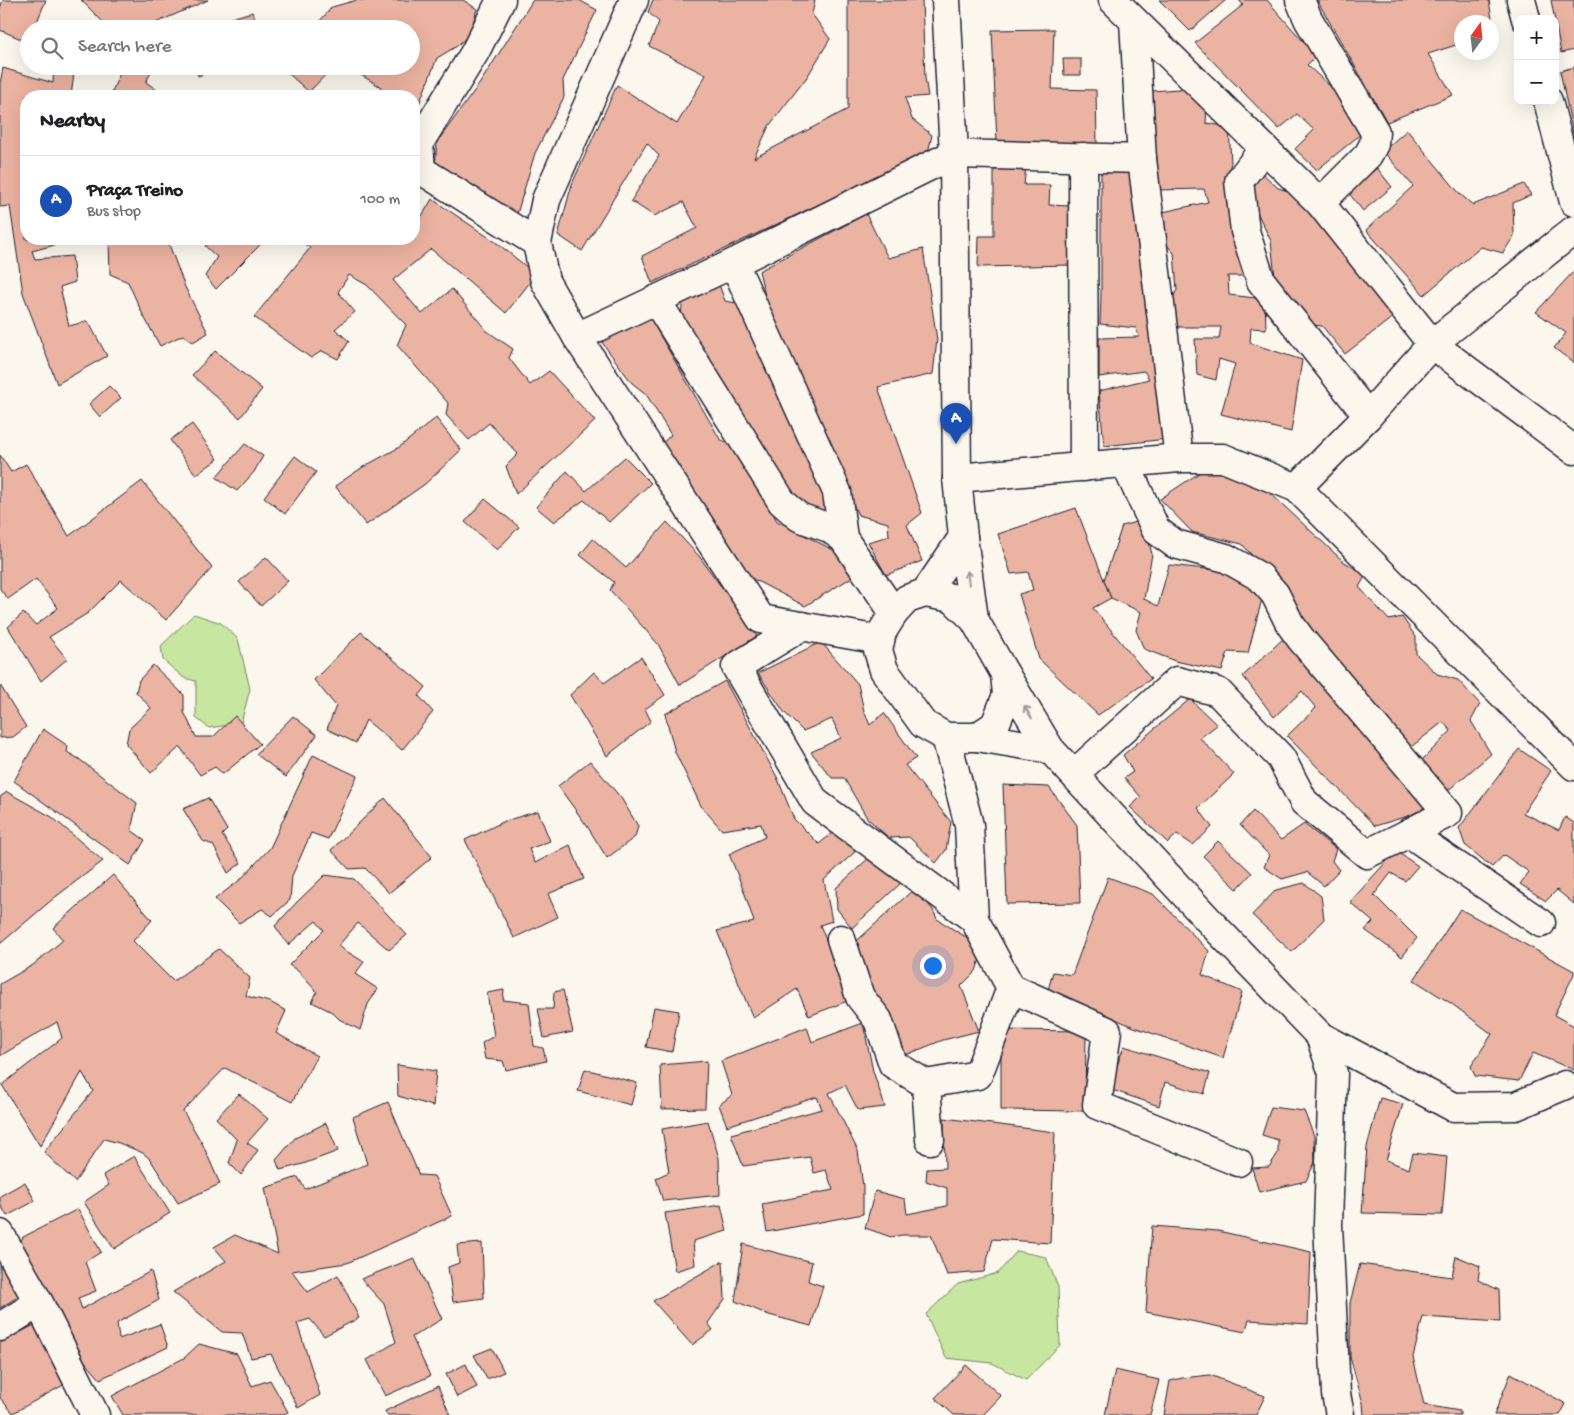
<!DOCTYPE html>
<meta charset="utf-8">
<style>
body{margin:0;font-family:"Gochi Hand",sans-serif;background:#f2f2f2;color:#202124}
.controls{position:absolute;right:15px;top:15px;display:grid;overflow:hidden;border-radius:10px;box-shadow:0 5px 20px #0002}
.controls button{width:45px;height:45px;display:grid;place-items:center;padding:0;border:0;border-bottom:1px solid #e0e0e0;background:#fff;color:#202124;font:25px sans-serif}
.compass{position:absolute;left:1454px;top:15px;width:45px;height:45px;border-radius:50%;background:#fff;box-shadow:0 5px 20px #0002;rotate:15deg}
.you{position:absolute;left:932px;top:965px;width:18px;height:18px;margin:-12px;border:4px solid #fff;border-radius:50%;background:#1a73e8;box-shadow:0 0 0 8px #1a73e833}
.badge{display:grid;place-items:center;width:32px;height:32px;border-radius:50%;background:#2563eb;color:#fff;font-size:16px;font-weight:700}
.pin{position:absolute;translate:-50% -41px;filter:drop-shadow(0 1px 2px #0008)}
.pin::after{content:'';position:absolute;top:26px;width:18px;height:15px;background:inherit;clip-path:polygon(0 0,100% 0,50% 100%)}
.list{margin:0;padding:0;list-style:none}
h2{display:flex;justify-content:space-between;align-items:center;height:65px;margin:0;padding:0 20px;font-size:21px}
h2 small{font-size:16px;font-weight:400;color:#757577}
.list li{display:grid;grid-template-columns:32px 1fr auto;gap:15px;align-items:center;box-sizing:border-box;height:90px;padding:0 20px;border-top:1px solid #e0e0e0}
.list b{display:block;font-size:19px;white-space:nowrap}
.list p{margin:0;font-size:16px;white-space:nowrap;color:#757577}
.list em{font-size:16px;font-style:normal;color:#757577}
.icon{flex:none;width:28px;height:28px;fill:none;stroke:currentColor;stroke-width:2;stroke-linecap:round;stroke-linejoin:round}
.map{position:relative;flex:none;width:1574px;height:1415px;overflow:hidden}
.search{position:absolute;background:#fff;box-shadow:0 5px 20px #0002;left:20px;top:20px;width:400px;height:55px;display:flex;align-items:center;gap:12px;box-sizing:border-box;padding:0 18px;border-radius:28px;color:#757577;font-size:19px}
.panel{position:absolute;background:#fff;box-shadow:0 5px 20px #0002;left:20px;top:90px;width:400px;height:155px;border-radius:20px}
.map>svg:first-child{display:block}
.green{fill:#c7e7a0;stroke:#74846e}
.building{fill:#ebb3a1;stroke:#22223b}
.lines{fill:none;stroke-linecap:round;stroke-linejoin:round}
.minor-casing{stroke:#22223b;stroke-width:31}
.minor{stroke:#fbf7ec;stroke-width:28}
.oneway{stroke:#99979c}
</style>
<div class="map">
<svg width="1574" height="1415" viewBox="0 0 1574 1415">
<rect width="100%" height="100%" fill="#fbf7ec"/>
<filter id="ink" filterUnits="userSpaceOnUse"><feTurbulence type="fractalNoise" baseFrequency=".02" numOctaves="2"/><feDisplacementMap in="SourceGraphic" scale="10" xChannelSelector="R" yChannelSelector="G"/><feConvolveMatrix kernelMatrix="1 2 1 2 8 2 1 2 1" color-interpolation-filters="sRGB"/></filter>
<g filter="url(#ink)">
<!-- green -->
<g class="green">
<polygon points="194,614 221,623 238,639 250,689 241,723 209,728 196,718 196,681 184,678 163,660 161,646"/>
<polygon points="1017,1251 1046,1257 1058,1287 1060,1345 1026,1380 992,1363 946,1358 926,1314 958,1284 998,1273"/>
</g>
<!-- building -->
<g class="building">
<polygon points="3,0 46,0 34,29 29,29 28,42 0,30 0,8"/>
<polygon points="81,0 208,0 142,29 110,29"/>
<polygon points="357,0 463,0 477,9 470,34 457,46 437,58 414,117 414,96 378,96 381,87 346,66 411,66 411,29 313,29 332,7"/>
<polygon points="533,0 579,0 597,10 563,80 564,97 535,153 517,214 435,166 437,142 480,83"/>
<polygon points="653,0 815,0 812,14 830,39 807,77 769,126 754,158 848,109 848,0 922,0 925,78 928,96 905,98 912,119 932,135 928,153 652,283 642,256 697,228 683,202 654,216 631,201 659,156 647,143 582,251 558,235 572,184 617,85 677,124 706,75 649,46 659,22 648,12"/>
<polygon points="1159,0 1226,0 1190,31"/>
<polygon points="1239,0 1267,0 1316,56 1307,65 1330,86 1344,104 1361,134 1317,170 1295,149 1314,130 1297,114 1279,129 1195,43 1243,5"/>
<polygon points="1317,0 1489,0 1494,32 1492,33 1492,22 1462,22 1462,43 1428,54 1453,95 1387,122"/>
<polygon points="1551,0 1574,0 1574,50 1561,53"/>
<polygon points="252,12 260,29 193,29"/>
<polygon points="1054,29 1052,89 1096,90 1097,145 997,142 992,30"/>
<polygon points="1063,59 1081,59 1081,75 1064,75"/>
<polygon points="54,66 75,66 71,96 26,96 26,239 57,239 58,244 32,251 35,259 72,256 75,282 60,287 69,326 88,321 107,356 57,384 23,293 10,206 0,207 0,83 3,68 53,83"/>
<polygon points="123,66 154,66 146,82 165,96 110,96"/>
<polygon points="195,66 225,66 198,76"/>
<polygon points="280,66 334,66 309,92"/>
<polygon points="1574,67 1574,138 1560,71"/>
<polygon points="1192,88 1207,104 1206,123 1229,127 1231,163 1226,178 1247,276 1228,276 1229,295 1265,299 1266,329 1251,328 1250,343 1302,360 1291,432 1221,414 1235,364 1219,359 1216,380 1197,375 1195,339 1219,339 1221,327 1172,327 1172,299 1177,290 1174,253 1166,244 1163,212 1208,202 1204,189 1157,190 1152,91"/>
<polygon points="1407,130 1460,194 1473,205 1524,184 1531,195 1513,203 1514,236 1503,253 1481,247 1424,295 1366,230 1413,186 1383,151"/>
<polygon points="994,165 1026,165 1024,185 1050,185 1049,205 1069,206 1072,265 978,267 979,236 994,236"/>
<polygon points="1377,168 1392,187 1363,211 1348,192"/>
<polygon points="1136,169 1167,439 1104,446 1099,391 1149,379 1144,371 1099,377 1099,338 1139,337 1136,328 1100,324 1101,293 1101,170"/>
<polygon points="1260,171 1278,188 1298,194 1393,317 1345,354 1322,326 1313,325 1275,277 1271,241 1255,208 1249,177"/>
<polygon points="432,199 497,243 528,268 531,281 506,313 431,249 393,280 422,314 452,289 487,331 513,349 509,358 530,385 549,371 595,421 516,494 506,466 518,454 489,423 469,440 446,415 448,403 397,345 406,325 367,285 349,275 338,292 355,312 335,329 349,341 338,359 322,351 311,358 254,317 310,248 298,239 414,239 414,221 422,216"/>
<polygon points="866,214 888,258 923,249 937,340 933,374 878,387 922,513 907,525 922,561 886,575 868,542 889,536 888,523 858,515 770,316 759,271"/>
<polygon points="109,239 167,239 185,287 208,333 193,342 183,335 160,346 142,313 128,282 110,274"/>
<polygon points="216,239 266,239 216,289 205,276 217,257 205,246"/>
<polygon points="1574,271 1574,363 1554,348 1566,333 1536,312"/>
<polygon points="718,282 725,301 737,303 766,361 826,489 831,513 820,514 800,504 739,415 681,314 683,299"/>
<polygon points="650,318 720,439 738,449 777,521 835,551 854,576 805,606 749,577 659,446 671,435 646,394 632,383 601,341"/>
<polygon points="215,351 262,389 240,418 192,375"/>
<polygon points="109,386 121,398 100,417 89,404"/>
<polygon points="436,418 461,450 425,484 366,525 335,486 363,467 398,448"/>
<polygon points="192,424 218,459 196,475 170,440"/>
<polygon points="245,444 263,456 254,472 237,491 216,477"/>
<polygon points="0,455 11,472 26,464 69,536 142,481 212,568 166,620 121,580 88,613 49,637 67,659 41,681 8,627 23,613 36,625 58,608 36,579 8,599 0,589"/>
<polygon points="295,456 316,472 285,514 264,497"/>
<polygon points="625,457 651,483 609,522 584,500 554,522 536,507 567,471 586,491"/>
<polygon points="1211,465 1254,478 1343,561 1366,575 1359,587 1389,620 1402,617 1416,637 1416,654 1437,674 1458,680 1480,704 1471,721 1491,754 1445,793 1421,761 1451,731 1443,722 1407,750 1297,616 1256,560 1242,544 1192,532 1160,499"/>
<polygon points="485,499 519,527 497,550 465,522"/>
<polygon points="1076,508 1111,598 1093,608 1151,679 1098,715 1039,659 1019,594 1033,590 1028,572 1011,574 998,534"/>
<polygon points="1143,520 1152,554 1144,599 1158,606 1169,565 1243,573 1265,587 1248,653 1228,652 1222,671 1175,661 1144,649 1136,630 1141,612 1111,598 1104,580 1122,526"/>
<polygon points="667,522 699,556 757,636 680,685 658,644 610,590 614,582 580,555 593,539 626,568"/>
<polygon points="266,557 288,581 261,606 239,582"/>
<polygon points="361,632 426,687 419,696 433,712 402,750 366,720 356,743 327,729 336,706 314,680"/>
<polygon points="1285,637 1429,805 1411,815 1375,826 1287,736 1316,708 1302,691 1274,717 1243,676"/>
<polygon points="821,642 858,684 864,711 870,725 884,713 916,758 905,765 951,822 946,850 936,863 909,837 889,838 867,818 844,778 832,778 811,752 841,738 832,719 803,731 784,712 758,673"/>
<polygon points="641,657 665,695 645,709 651,721 607,756 570,695 594,672 604,683"/>
<polygon points="153,665 184,695 184,712 196,737 213,737 235,716 260,744 223,774 215,767 200,775 180,747 151,773 126,744 129,729 151,708 136,692 139,680"/>
<polygon points="725,681 777,777 794,819 819,844 834,832 856,851 824,880 832,921 820,925 850,1000 809,1016 797,989 753,1018 717,931 754,922 744,891 729,854 765,837 761,824 722,830 701,806 675,752 665,714"/>
<polygon points="0,685 26,727 13,737 0,738"/>
<polygon points="1190,699 1217,725 1200,738 1234,774 1198,808 1212,827 1193,845 1177,834 1168,843 1130,807 1141,797 1124,778 1133,772 1123,755"/>
<polygon points="293,716 317,735 286,777 256,754"/>
<polygon points="43,729 68,746 67,752 79,759 137,803 131,830 145,840 130,865 14,781"/>
<polygon points="1519,749 1551,771 1523,813 1559,830 1565,817 1574,823 1574,904 1557,890 1546,901 1520,884 1529,872 1504,855 1492,867 1465,845 1459,828"/>
<polygon points="313,755 357,776 328,839 311,833 292,876 290,900 272,916 262,909 239,923 215,899 240,880 270,848"/>
<polygon points="590,761 621,798 638,826 635,837 607,858 587,826 558,786"/>
<polygon points="1003,785 1049,787 1077,825 1080,903 1007,904"/>
<polygon points="7,792 52,817 103,861 54,898 0,944 0,797"/>
<polygon points="208,798 227,830 222,835 241,863 228,873 213,845 203,841 183,809"/>
<polygon points="385,798 432,857 389,893 365,868 349,869 331,850"/>
<polygon points="538,811 550,841 529,849 535,863 570,845 584,879 548,894 558,917 514,938 465,840 505,821"/>
<polygon points="1253,811 1281,840 1304,824 1336,849 1332,861 1339,870 1324,886 1307,872 1282,879 1264,867 1269,855 1240,825"/>
<polygon points="1218,841 1252,873 1237,889 1203,856"/>
<polygon points="1396,851 1418,866 1405,881 1391,873 1374,895 1417,938 1402,957 1365,930 1373,922 1350,902"/>
<polygon points="870,857 901,883 852,928 837,909 836,888"/>
<polygon points="113,875 152,920 133,941 173,981 219,949 250,978 246,996 270,1002 286,1011 276,1033 317,1056 292,1102 225,1068 183,1111 203,1145 220,1184 178,1203 150,1159 143,1153 119,1143 104,1139 75,1182 44,1152 93,1091 82,1072 40,1146 2,1085 62,1038 57,1022 0,1056 0,984 33,965 63,940 53,928"/>
<polygon points="325,875 354,879 407,935 389,950 358,923 338,946 364,962 355,974 378,989 368,1004 360,1030 339,1019 332,1012 312,1002 317,992 298,971 289,965 324,930 316,921 288,945 275,926 296,903"/>
<polygon points="1108,877 1153,894 1209,951 1202,975 1242,992 1223,1058 1134,1027 1048,990 1053,972 1072,975"/>
<polygon points="1304,883 1321,896 1324,919 1292,952 1252,915 1276,890"/>
<polygon points="915,888 933,910 937,919 969,939 980,959 976,971 961,986 979,1031 943,1040 906,1055 886,1006 870,988 849,948"/>
<polygon points="1460,909 1574,971 1574,974 1554,1015 1574,1026 1574,1070 1533,1053 1519,1081 1475,1076 1471,1066 1492,1034 1452,1004 1414,980"/>
<polygon points="504,990 503,1000 529,1003 534,1046 543,1048 546,1061 506,1070 503,1061 485,1059 482,1043 494,1036 487,993"/>
<polygon points="563,990 573,1032 544,1038 538,1009 553,1009 554,992"/>
<polygon points="654,1007 679,1011 672,1052 646,1047"/>
<polygon points="863,1023 873,1071 885,1107 858,1110 845,1085 829,1093 858,1151 863,1186 863,1214 767,1232 762,1204 833,1190 826,1170 814,1173 810,1157 743,1166 731,1134 822,1109 817,1097 727,1126 719,1105 732,1095 721,1061 807,1027 812,1042"/>
<polygon points="1001,1030 1086,1031 1085,1111 1001,1110"/>
<polygon points="1124,1046 1210,1073 1204,1094 1165,1082 1159,1106 1109,1089"/>
<polygon points="707,1061 705,1108 662,1109 660,1065"/>
<polygon points="397,1065 436,1071 433,1106 398,1096"/>
<polygon points="585,1069 637,1083 631,1105 578,1091"/>
<polygon points="239,1094 268,1119 247,1143 258,1150 241,1175 229,1163 237,1140 216,1118"/>
<polygon points="1380,1098 1403,1104 1386,1160 1409,1169 1413,1153 1447,1157 1442,1215 1362,1213 1367,1147"/>
<polygon points="388,1102 419,1175 434,1176 452,1216 347,1263 292,1271 308,1292 338,1275 359,1318 324,1336 310,1319 297,1323 320,1395 298,1408 271,1354 251,1358 242,1333 222,1332 173,1292 226,1261 214,1247 235,1235 278,1254 265,1188 298,1177 305,1189 367,1164 353,1117"/>
<polygon points="1271,1107 1304,1111 1314,1136 1315,1162 1306,1181 1259,1192 1252,1168 1269,1167 1278,1153 1278,1140 1262,1135"/>
<polygon points="944,1118 1055,1132 1050,1243 993,1239 984,1272 947,1275 931,1235 902,1235 891,1237 865,1228 875,1191 905,1199 907,1214 947,1206 947,1188 926,1181 927,1169 945,1168"/>
<polygon points="708,1121 719,1158 720,1195 663,1201 656,1178 669,1172 662,1129"/>
<polygon points="326,1123 338,1151 303,1164 280,1170 276,1160 295,1138"/>
<polygon points="134,1156 170,1213 114,1249 84,1202 109,1185 103,1175"/>
<polygon points="25,1182 35,1201 7,1216 0,1204 0,1196"/>
<polygon points="721,1205 727,1231 693,1241 695,1265 675,1271 665,1213"/>
<polygon points="78,1209 101,1252 85,1262 96,1291 78,1298 82,1309 151,1271 159,1300 117,1323 119,1339 160,1324 168,1347 100,1379 63,1336 17,1247 23,1237"/>
<polygon points="1152,1226 1218,1231 1311,1252 1308,1324 1249,1320 1245,1332 1146,1312"/>
<polygon points="482,1243 484,1298 453,1302 448,1267 459,1263 457,1245"/>
<polygon points="743,1244 812,1262 808,1281 823,1286 811,1326 769,1315 735,1301"/>
<polygon points="1456,1256 1480,1266 1478,1280 1499,1290 1500,1322 1423,1317 1413,1357 1424,1405 1460,1411 1460,1415 1364,1415 1363,1403 1350,1357 1350,1303 1360,1264 1452,1277"/>
<polygon points="414,1258 442,1319 412,1337 430,1376 385,1396 367,1360 396,1342 384,1304 361,1279"/>
<polygon points="0,1259 24,1293 0,1308"/>
<polygon points="723,1261 725,1299 708,1323 713,1330 692,1345 653,1301"/>
<polygon points="36,1324 67,1383 13,1413 0,1398 0,1343"/>
<polygon points="199,1344 237,1354 252,1386 270,1380 288,1412 282,1415 123,1415 112,1396 184,1358"/>
<polygon points="492,1348 504,1372 487,1379 474,1355"/>
<polygon points="466,1364 477,1387 457,1397 446,1374"/>
<polygon points="966,1365 1001,1396 983,1415 954,1415 935,1398"/>
<polygon points="1115,1370 1159,1380 1150,1415 1105,1415"/>
<polygon points="1511,1373 1566,1404 1560,1415 1494,1415"/>
<polygon points="1210,1375 1265,1396 1256,1415 1164,1415 1170,1381 1182,1378"/>
<polygon points="438,1386 450,1415 387,1415 385,1411"/>
</g>
<g class="lines">
<!-- minor casing -->
<g class="minor-casing">
<g id="minor">
<polyline points="501,0 475,52 419,143 421,170 537,243"/>
<polyline points="634,0 546,200 537,243 545,281 577,337 761,619 880,640"/>
<polyline points="946,0 954,154 957,478 963,537 974,619"/>
<polyline points="1113,0 1320,203 1432,344 1574,450"/>
<polyline points="1300,0 1308,19 1375,132 1374,144 1368,155 1320,203"/>
<polyline points="1521,0 1526,19"/>
<polyline points="1134,21 1142,159 1179,458"/>
<polyline points="1548,101 1574,202"/>
<polyline points="1264,148 1239,181 1245,231 1261,281 1368,416"/>
<polyline points="1083,157 1084,467"/>
<polyline points="734,263 837,492 843,538"/>
<polyline points="656,300 782,502 799,517 829,528 843,538 894,613"/>
<polyline points="577,337 734,263 954,154 1142,159"/>
<polyline points="1125,463 1156,530 1175,544 1226,558 1260,577 1275,594 1290,624 1301,639 1448,813 1409,833"/>
<polyline points="957,478 1179,458 1223,458 1297,488 1574,766"/>
<polyline points="1297,488 1368,416 1432,344 1574,230"/>
<polygon points="925,593 952,598 974,619 1005,674 1007,695 995,725 977,737 946,737 923,724 884,670 878,650 882,632 894,613 907,599"/>
<polyline points="925,593 963,537"/>
<polyline points="802,626 736,667 815,802 974,919 1011,988 978,1075 926,1084 930,1140"/>
<polyline points="1005,674 1050,749 1213,925 1320,1036 1333,1073 1328,1224 1336,1394 1340,1415"/>
<polyline points="946,737 969,825 974,919"/>
<polyline points="977,737 1050,749"/>
<polyline points="1074,774 1177,681 1218,692 1281,758 1304,802 1367,854 1409,833 1541,923"/>
<polyline points="841,939 860,997 878,1020 893,1064 926,1084"/>
<polyline points="1011,988 1107,1031 1097,1105 1238,1162"/>
<polyline points="1320,1036 1453,1107 1516,1106 1565,1085"/>
<polyline points="0,1234 39,1303 0,1327"/>
<polyline points="39,1303 95,1415"/>
</g>
</g>
<!-- minor -->
<use href="#minor" class="minor"/>
</g>
<!-- one-way arrows -->
<defs><path id="oneway-shaft" d="M-6 0H5M1.5-3L5.5 0L1.5 3" fill="none" stroke-width="1.6" stroke-linecap="round" stroke-linejoin="round" transform="scale(1.25)"/></defs>
<g class="oneway">
<use href="#oneway-shaft" transform="translate(968 578) rotate(-98)"/>
<use href="#oneway-shaft" transform="translate(1028 712) rotate(-121)"/>
</g>
</g>
</svg>
<div class="controls">
<button>+</button>
<button>−</button>
</div>
<svg class="compass" viewBox="-18 -18 36 36"><path d="M0-13l5 13h-10z" fill="#e53935"/><path d="M0 13l5-13h-10z" fill="#757577"/></svg>
<div class="you"></div>
<div class="pin badge" style="left:956px;top:444px;background:#1a4fb4">A</div>
<div class="search"><svg class="icon" aria-label="search" viewBox="0 0 24 24"><circle cx="10" cy="10" r="6"/><path d="M15 15l6 6"/></svg>Search here</div>
<section class="panel">
<h2>Nearby<small></small></h2>
<ul class="list">
<li><span class="badge" style="background:#1a4fb4">A</span><div><b>Praça Treino</b><p>Bus stop</p></div><em>100 m</em></li>
</ul>
</section>
</div>
